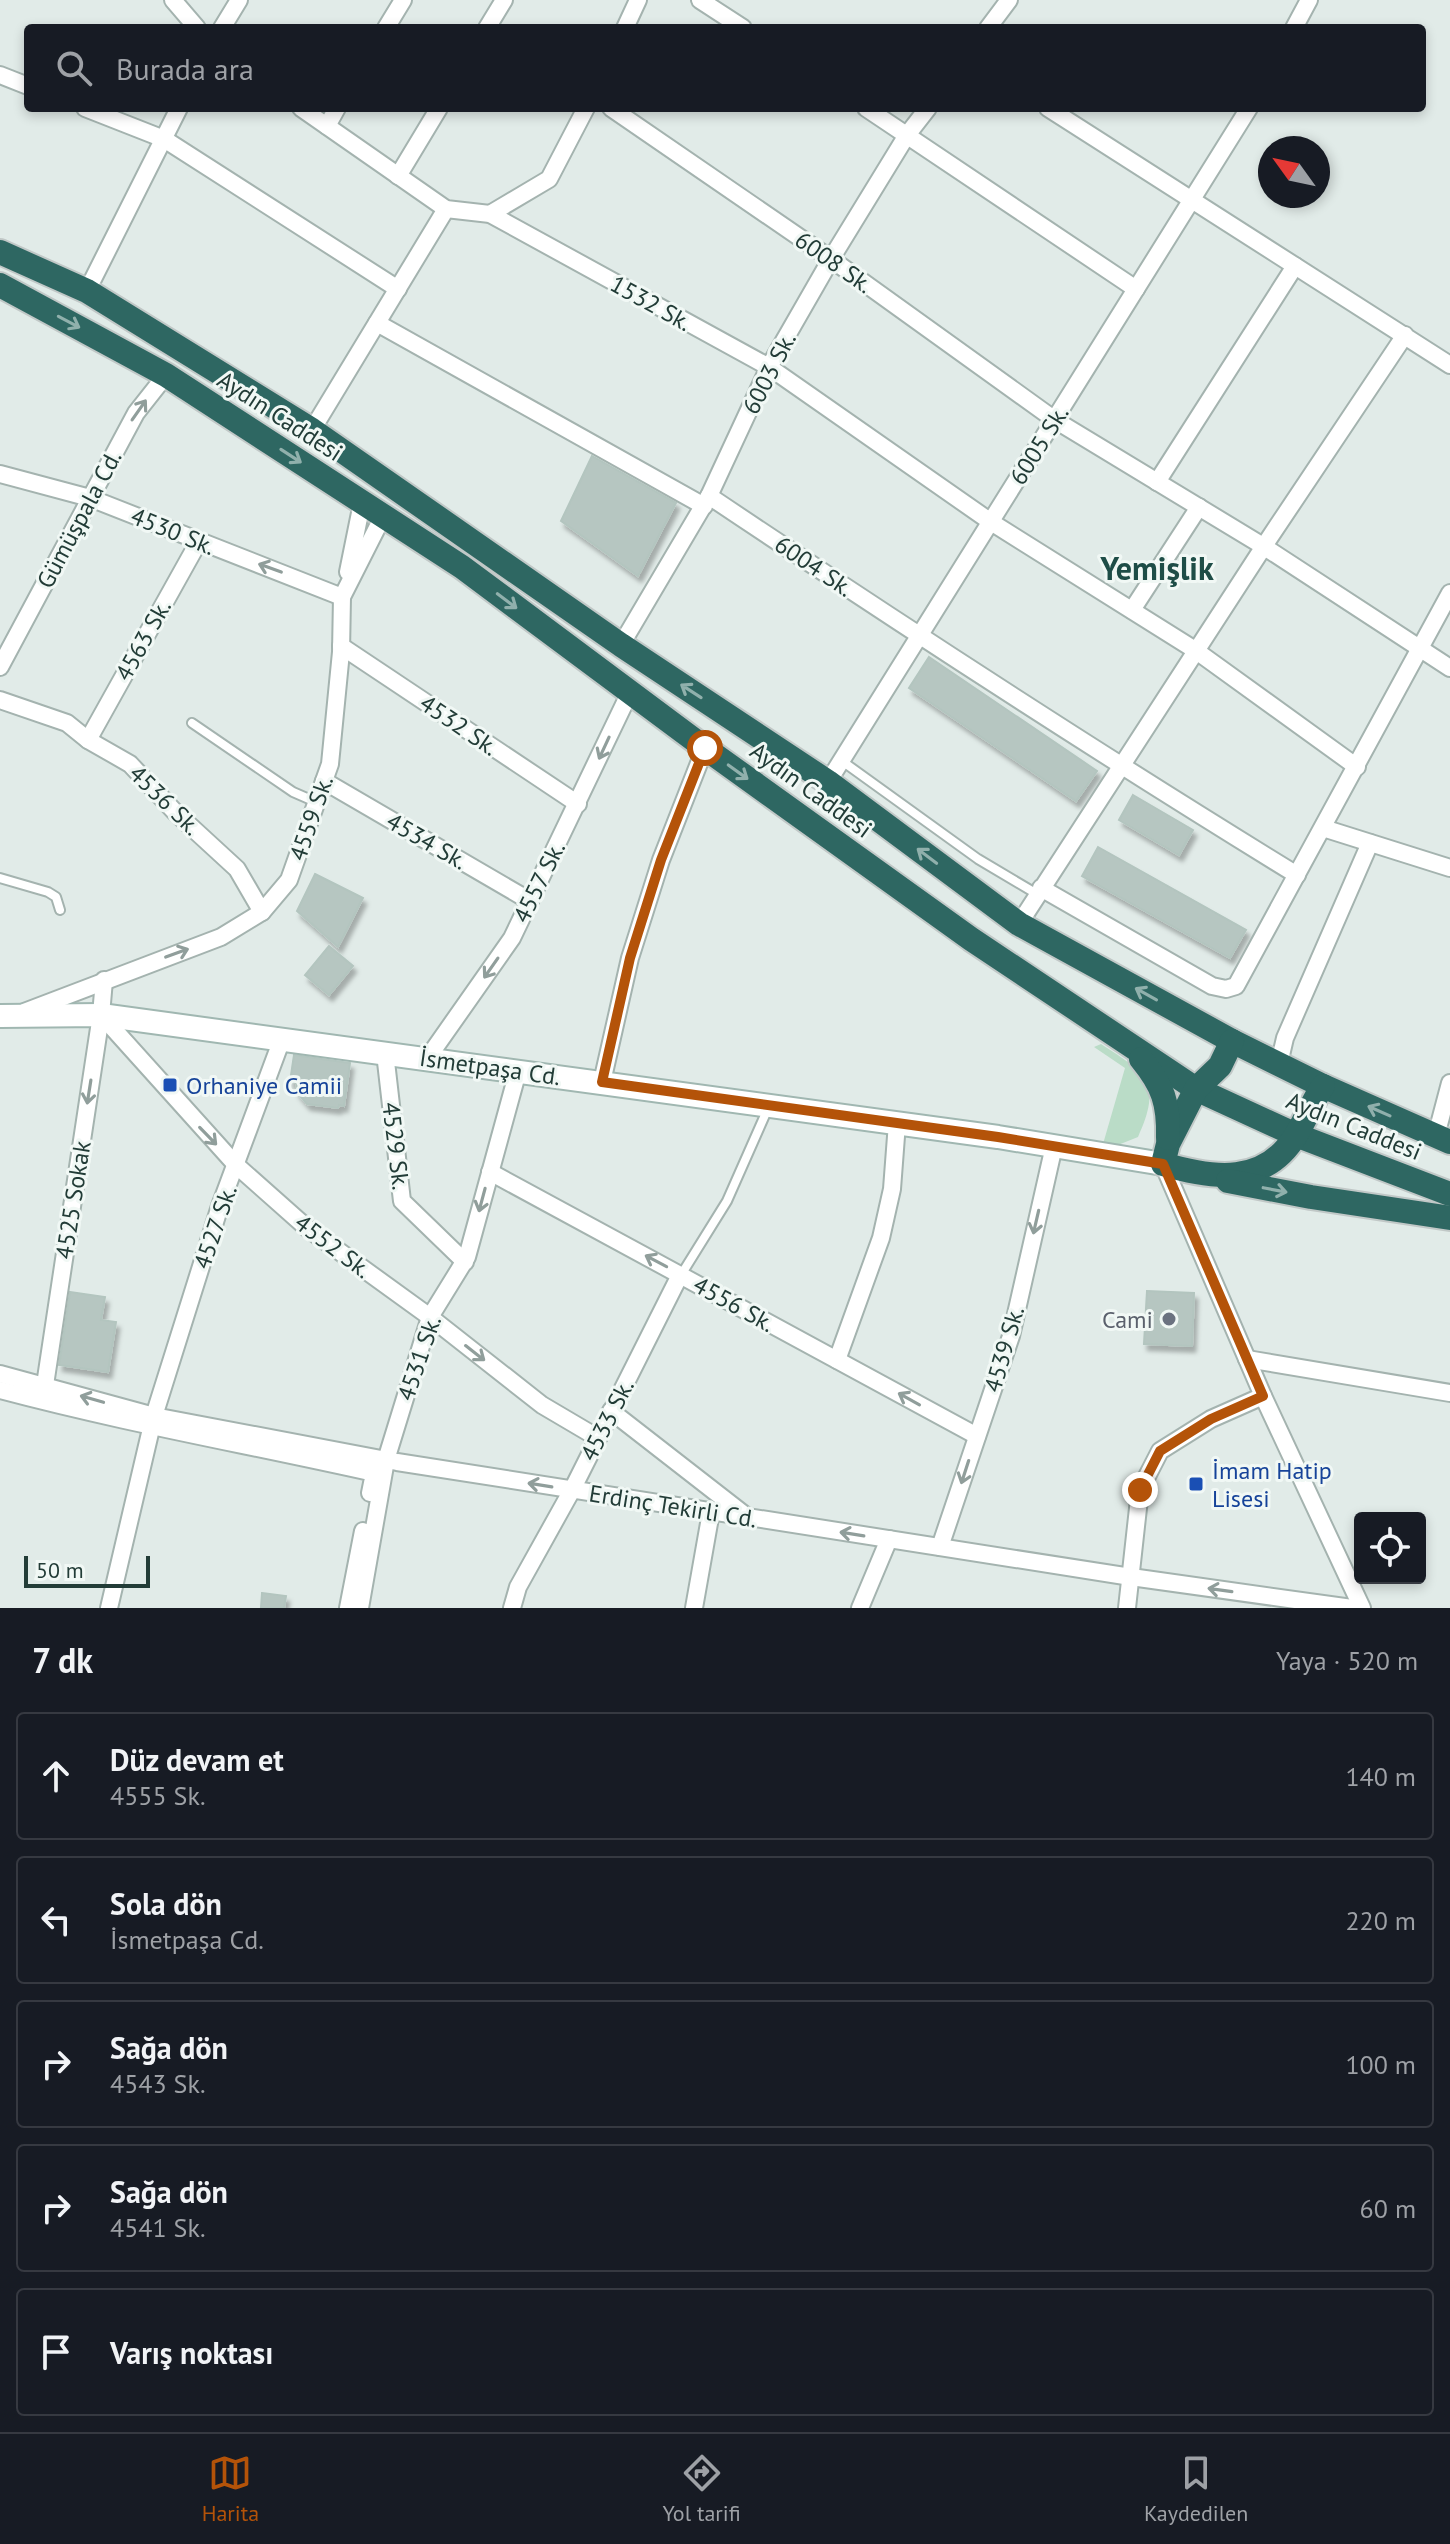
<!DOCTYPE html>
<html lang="tr">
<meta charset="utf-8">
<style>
body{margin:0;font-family:"PT Sans",sans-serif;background:#242831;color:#f1f3f6}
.controls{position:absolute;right:24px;bottom:24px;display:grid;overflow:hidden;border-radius:8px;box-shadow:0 4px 12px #0003}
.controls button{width:72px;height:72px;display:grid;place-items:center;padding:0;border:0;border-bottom:2px solid #363941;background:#171b24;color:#f1f3f6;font:40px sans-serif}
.compass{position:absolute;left:1258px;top:136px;width:72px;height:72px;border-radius:50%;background:#171b24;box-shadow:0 4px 12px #0003;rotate:303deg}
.scale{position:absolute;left:24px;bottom:20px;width:126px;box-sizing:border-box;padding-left:8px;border:4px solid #223c37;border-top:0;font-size:22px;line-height:28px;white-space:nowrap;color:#223c37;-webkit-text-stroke:6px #f1f8f5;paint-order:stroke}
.stop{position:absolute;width:24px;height:24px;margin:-18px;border:6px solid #b45309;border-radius:50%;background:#fff}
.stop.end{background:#b45309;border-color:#fff;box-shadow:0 2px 8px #0008}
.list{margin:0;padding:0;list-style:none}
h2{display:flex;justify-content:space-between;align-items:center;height:104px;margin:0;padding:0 32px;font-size:34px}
h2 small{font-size:26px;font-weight:400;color:#9ea1a6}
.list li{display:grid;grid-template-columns:52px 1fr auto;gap:24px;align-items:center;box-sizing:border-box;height:128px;margin:0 16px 16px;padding:0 16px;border:2px solid #363941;border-radius:8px}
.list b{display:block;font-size:30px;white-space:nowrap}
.list p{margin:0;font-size:26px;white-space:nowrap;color:#9ea1a6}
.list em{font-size:26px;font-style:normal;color:#9ea1a6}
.icon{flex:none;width:44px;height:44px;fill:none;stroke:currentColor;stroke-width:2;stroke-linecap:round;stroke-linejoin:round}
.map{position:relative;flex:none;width:1450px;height:1608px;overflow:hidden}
.search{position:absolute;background:#171b24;box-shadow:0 4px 12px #0003;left:24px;right:24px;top:24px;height:88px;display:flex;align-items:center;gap:20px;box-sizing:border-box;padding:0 28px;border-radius:8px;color:#9ea1a6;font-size:30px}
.sheet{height:824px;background:#171b24}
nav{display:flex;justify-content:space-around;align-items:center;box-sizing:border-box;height:112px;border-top:2px solid #363941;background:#171b24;font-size:22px;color:#9ea1a6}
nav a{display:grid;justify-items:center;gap:4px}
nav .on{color:#b45309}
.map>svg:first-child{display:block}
.green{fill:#badcc7}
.building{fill:#b6c6c1;stroke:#b3c5bf;stroke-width:2;filter:url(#shadow)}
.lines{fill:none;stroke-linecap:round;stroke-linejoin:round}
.lane-casing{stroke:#a4b3af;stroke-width:12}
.street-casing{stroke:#a4b3af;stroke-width:20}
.secondary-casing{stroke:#a0b7b1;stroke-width:26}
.highway-casing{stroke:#c1c8c7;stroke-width:28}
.lane{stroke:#fff;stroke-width:8}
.street{stroke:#fff;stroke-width:16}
.secondary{stroke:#fff;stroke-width:22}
.highway{stroke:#2e6762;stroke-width:24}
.oneway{stroke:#90b0ac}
.oneway2{stroke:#909e9b}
.route{stroke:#b45309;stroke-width:10}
.transit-dot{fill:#1a4fb4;stroke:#f1f8f5;stroke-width:3}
.worship-dot{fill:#6b7280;stroke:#f1f8f5;stroke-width:3}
.labels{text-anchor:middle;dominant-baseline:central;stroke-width:6;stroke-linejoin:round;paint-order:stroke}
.street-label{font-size:24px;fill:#223c37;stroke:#f1f8f5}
.transit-label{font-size:24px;fill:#164399;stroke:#f1f8f5;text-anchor:start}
.worship-label{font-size:24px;fill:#5b616d;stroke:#f1f8f5;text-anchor:end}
.district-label{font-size:32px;font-weight:bold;fill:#1e4d47;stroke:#f1f8f5}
</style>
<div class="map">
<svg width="1450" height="1608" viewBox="0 0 1450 1608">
<defs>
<filter id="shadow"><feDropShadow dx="3.5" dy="6" stdDeviation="2" flood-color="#0004"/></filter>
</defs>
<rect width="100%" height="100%" fill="#e1ebe8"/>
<!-- green -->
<path class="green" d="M1101,1044C1146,1073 1163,1083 1138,1137L1118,1145L1103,1144L1125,1068L1094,1047Z"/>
<!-- building -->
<g class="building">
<polygon points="592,456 676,503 638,576 561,521"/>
<polygon points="929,657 1097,771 1076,801 909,688"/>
<polygon points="1133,795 1193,830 1179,855 1119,820"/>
<polygon points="1098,847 1246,930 1230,958 1082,876"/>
<polygon points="315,874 363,898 338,947 297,911"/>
<polygon points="329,946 353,966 329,995 305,975"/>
<polygon points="294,1055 350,1063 344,1106 339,1105 338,1108 307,1104 296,1091 297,1083 290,1082"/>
<polygon points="1147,1291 1194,1293 1192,1346 1144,1344"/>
<polygon points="70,1292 105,1297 101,1320 116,1322 108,1372 59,1365"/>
<polygon points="262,1593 286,1596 284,1608 261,1608"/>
</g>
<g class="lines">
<!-- lane casing -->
<g class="lane-casing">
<g id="lane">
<polyline points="192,723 293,792 316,802"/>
<polyline points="842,761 978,859 1037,894"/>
<polyline points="0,878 48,892 56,897 60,910"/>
<polyline points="681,1275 727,1201 769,1106"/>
</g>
</g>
<!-- street casing -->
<g class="street-casing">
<g id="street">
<polyline points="173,0 197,28"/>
<polyline points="700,0 743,28"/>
<polyline points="222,28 239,0"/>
<polyline points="386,28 403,0"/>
<polyline points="487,28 504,0"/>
<polyline points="625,28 638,0"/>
<polyline points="988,28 1009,0"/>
<polyline points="1294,28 1309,0"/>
<polyline points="0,75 28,86"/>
<polyline points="85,108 164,139 398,289"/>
<polyline points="301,108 446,209 490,214 769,367 991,522 1195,650 1357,767"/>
<polyline points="611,108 831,259 1055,420 1263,546 1450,668"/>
<polyline points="866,108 1136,289"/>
<polyline points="1048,108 1450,365"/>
<polyline points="327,126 337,108"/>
<polyline points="398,176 439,108"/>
<polyline points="490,214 549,179 586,108"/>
<polyline points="87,291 179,108"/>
<polyline points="377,323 704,506"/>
<polyline points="312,430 446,209"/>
<polyline points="0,474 90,498 342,597"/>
<polyline points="1157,482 1295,266"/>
<path d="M709,496C903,626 1098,753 1297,875"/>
<polyline points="348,572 362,503"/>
<polyline points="1132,610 1199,507"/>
<polyline points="621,645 709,496 769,367 831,259 907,135 928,108"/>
<polyline points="341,646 578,804"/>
<polyline points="0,667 136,413 166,375"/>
<polyline points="0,700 67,723 88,740 130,764 175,812 237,869 262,912"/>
<polyline points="88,740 199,541"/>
<polyline points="324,781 530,901"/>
<polyline points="828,782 1249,108"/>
<polyline points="1323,828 1450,868"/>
<polyline points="1041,888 1212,986 1226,989 1236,986 1450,593"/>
<polyline points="1019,924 1268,540 1405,335"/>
<polyline points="24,1012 221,937 262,912 289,880 330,764 341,652 342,597 383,516"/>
<polyline points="101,1015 236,1165 307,1228 430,1317 542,1405 598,1438"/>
<polyline points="385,1053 402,1201 465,1262"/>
<polyline points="427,1059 512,938 630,692"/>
<polyline points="1279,1064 1285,1038 1370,843"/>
<polyline points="602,1082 630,958 661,860 705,748"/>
<polyline points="1436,1136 1450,1083"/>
<polyline points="1163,1164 1263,1396 1362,1608"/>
<polyline points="490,1172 977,1436"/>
<polyline points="1247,1359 1450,1393"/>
<polyline points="837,1360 881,1238 892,1189 897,1123"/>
<polyline points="0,1374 154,1416 397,1462 1131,1577 1352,1608"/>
<polyline points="45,1385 101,1015 104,980"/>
<path d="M0,1390C124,1423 249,1445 374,1473L370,1493"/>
<polyline points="611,1411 746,1516"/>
<polyline points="940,1547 1011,1336 1054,1146"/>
<polyline points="109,1608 154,1416 220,1206 282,1039"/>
<polyline points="348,1608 363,1531"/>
<polyline points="360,1608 386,1460 430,1317 467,1257 518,1071"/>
<polyline points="512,1608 518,1587 572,1490 680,1275"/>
<polyline points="694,1608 711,1512"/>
<polyline points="860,1608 889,1539"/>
<polyline points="1127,1608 1140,1490 1160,1451 1211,1419 1263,1396"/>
</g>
</g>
<!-- secondary casing -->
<g class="secondary-casing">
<polyline id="secondary" points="0,1016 101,1015 998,1137 1163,1164"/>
</g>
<!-- highway casing -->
<g class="highway-casing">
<g id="highway">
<polyline points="0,252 87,291 312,430 621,645 828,782 1019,924 1232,1041 1323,1086 1450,1142"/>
<polyline points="0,285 166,375 462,567 705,748 971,939 1196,1089 1296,1135 1450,1194"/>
<path d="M1232,1041L1220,1066L1196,1089L1168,1144L1163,1164C1213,1179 1265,1186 1296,1135C1306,1119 1312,1102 1323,1086"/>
<path d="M1141,1059C1163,1086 1169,1103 1168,1138"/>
<polyline points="1228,1181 1311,1197 1450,1218"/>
</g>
</g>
<!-- lane -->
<use href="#lane" class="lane"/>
<!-- street -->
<use href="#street" class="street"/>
<!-- secondary -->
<use href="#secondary" class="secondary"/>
<!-- highway -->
<use href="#highway" class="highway"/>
</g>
<!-- one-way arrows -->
<defs><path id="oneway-shaft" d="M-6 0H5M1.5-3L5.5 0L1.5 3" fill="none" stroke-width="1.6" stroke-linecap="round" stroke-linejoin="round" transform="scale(2)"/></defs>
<g class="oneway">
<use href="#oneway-shaft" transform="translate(69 322) rotate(28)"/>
<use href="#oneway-shaft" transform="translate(291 456) rotate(33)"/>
<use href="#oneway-shaft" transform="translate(507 601) rotate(37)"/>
<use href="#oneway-shaft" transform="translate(691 691) rotate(-147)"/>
<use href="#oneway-shaft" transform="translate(738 772) rotate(36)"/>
<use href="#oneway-shaft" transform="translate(927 856) rotate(-143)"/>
<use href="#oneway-shaft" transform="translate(1146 994) rotate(-151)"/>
<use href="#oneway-shaft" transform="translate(1379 1111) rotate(-156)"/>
<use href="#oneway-shaft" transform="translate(1275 1190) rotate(11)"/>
</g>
<g class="oneway2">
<use href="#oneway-shaft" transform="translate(139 410) rotate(-55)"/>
<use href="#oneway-shaft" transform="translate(270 568) rotate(-160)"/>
<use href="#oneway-shaft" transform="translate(604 748) rotate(115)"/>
<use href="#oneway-shaft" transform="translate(177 953) rotate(-20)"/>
<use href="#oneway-shaft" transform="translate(491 968) rotate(125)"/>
<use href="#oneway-shaft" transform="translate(89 1092) rotate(99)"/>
<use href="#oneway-shaft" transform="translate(208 1136) rotate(46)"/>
<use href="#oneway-shaft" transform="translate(482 1200) rotate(105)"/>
<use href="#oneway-shaft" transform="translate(1036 1222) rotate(103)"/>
<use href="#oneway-shaft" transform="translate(656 1261) rotate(-152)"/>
<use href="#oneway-shaft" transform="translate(475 1353) rotate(38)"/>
<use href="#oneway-shaft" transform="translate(92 1399) rotate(-164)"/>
<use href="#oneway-shaft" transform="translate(909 1399) rotate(-151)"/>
<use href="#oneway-shaft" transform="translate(965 1472) rotate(108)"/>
<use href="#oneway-shaft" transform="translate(540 1485) rotate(-171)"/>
<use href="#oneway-shaft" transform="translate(852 1534) rotate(-171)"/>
<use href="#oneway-shaft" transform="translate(1220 1590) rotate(-172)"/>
</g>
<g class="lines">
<!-- route -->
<polyline class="route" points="705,748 661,860 630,958 602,1082 998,1137 1163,1164 1263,1396 1211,1419 1160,1451 1140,1490"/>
</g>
<!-- markers -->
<g class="transit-dot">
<rect x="162" y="1077" width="16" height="16" rx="4"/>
<rect x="1188" y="1476" width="16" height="16" rx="4"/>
</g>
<circle class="worship-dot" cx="1169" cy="1319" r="8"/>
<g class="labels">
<!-- street labels -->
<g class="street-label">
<text transform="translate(834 262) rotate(35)">6008 Sk.</text>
<text transform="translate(651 303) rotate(29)">1532 Sk.</text>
<text transform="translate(769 373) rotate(-63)">6003 Sk.</text>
<text transform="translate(280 416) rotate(33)">Aydın Caddesi</text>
<text transform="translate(1039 445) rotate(-58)">6005 Sk.</text>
<text transform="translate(79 519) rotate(-62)">Gümüşpala Cd.</text>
<text transform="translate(173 531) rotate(22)">4530 Sk.</text>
<text transform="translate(814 566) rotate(34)">6004 Sk.</text>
<text transform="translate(143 640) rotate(-61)">4563 Sk.</text>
<text transform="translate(459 725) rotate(34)">4532 Sk.</text>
<text transform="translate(811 790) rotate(36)">Aydın Caddesi</text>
<text transform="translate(165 800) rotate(44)">4536 Sk.</text>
<text transform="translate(311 818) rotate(-71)">4559 Sk.</text>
<text transform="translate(427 841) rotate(30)">4534 Sk.</text>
<text transform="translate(539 882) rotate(-64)">4557 Sk.</text>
<text transform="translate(490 1067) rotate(8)">İsmetpaşa Cd.</text>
<text transform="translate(1354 1126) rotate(22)">Aydın Caddesi</text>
<text transform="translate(396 1146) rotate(83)">4529 Sk.</text>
<text transform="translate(73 1200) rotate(-81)">4525 Sokak</text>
<text transform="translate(215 1227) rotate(-71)">4527 Sk.</text>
<text transform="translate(333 1246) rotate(37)">4552 Sk.</text>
<text transform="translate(734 1304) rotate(29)">4556 Sk.</text>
<text transform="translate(1004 1349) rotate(-74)">4539 Sk.</text>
<text transform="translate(419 1358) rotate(-71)">4531 Sk.</text>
<text transform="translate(607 1420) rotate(-63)">4533 Sk.</text>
<text transform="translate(673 1506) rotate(9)">Erdinç Tekirli Cd.</text>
</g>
<!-- transit labels -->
<g class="transit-label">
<text x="186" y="1085">Orhaniye Camii</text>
<text x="1212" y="1470">İmam Hatip<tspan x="1212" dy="28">Lisesi</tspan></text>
</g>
<!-- worship labels -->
<g class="worship-label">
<text x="1153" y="1319">Cami</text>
</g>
<!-- district labels -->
<g class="district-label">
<text x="1157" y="568">Yemişlik</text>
</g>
</g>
</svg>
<div class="controls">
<button><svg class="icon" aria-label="locate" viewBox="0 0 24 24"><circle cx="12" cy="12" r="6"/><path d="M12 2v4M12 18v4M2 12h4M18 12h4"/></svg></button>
</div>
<svg class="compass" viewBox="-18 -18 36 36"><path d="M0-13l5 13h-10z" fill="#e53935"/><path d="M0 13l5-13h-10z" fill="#9ea1a6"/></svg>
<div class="scale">50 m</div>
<div class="stop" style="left:705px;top:748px"></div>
<div class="stop end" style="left:1140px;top:1490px"></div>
<div class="search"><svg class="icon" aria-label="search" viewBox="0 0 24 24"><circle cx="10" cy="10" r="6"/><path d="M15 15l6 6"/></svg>Burada ara</div>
</div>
<section class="sheet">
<h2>7 dk<small>Yaya · 520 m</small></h2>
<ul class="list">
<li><svg class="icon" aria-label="ahead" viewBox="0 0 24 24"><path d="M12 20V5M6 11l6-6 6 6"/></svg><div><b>Düz devam et</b><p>4555 Sk.</p></div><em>140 m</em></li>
<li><svg class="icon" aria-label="left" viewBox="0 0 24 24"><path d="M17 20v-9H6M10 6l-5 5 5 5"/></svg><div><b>Sola dön</b><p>İsmetpaşa Cd.</p></div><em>220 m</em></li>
<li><svg class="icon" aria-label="right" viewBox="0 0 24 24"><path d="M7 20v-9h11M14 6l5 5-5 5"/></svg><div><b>Sağa dön</b><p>4543 Sk.</p></div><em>100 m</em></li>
<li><svg class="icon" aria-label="right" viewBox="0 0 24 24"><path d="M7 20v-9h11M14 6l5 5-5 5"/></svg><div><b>Sağa dön</b><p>4541 Sk.</p></div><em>60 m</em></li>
<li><svg class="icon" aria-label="arrive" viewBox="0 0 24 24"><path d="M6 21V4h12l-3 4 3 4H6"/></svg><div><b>Varış noktası</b></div></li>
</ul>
</section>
<nav>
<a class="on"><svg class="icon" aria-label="map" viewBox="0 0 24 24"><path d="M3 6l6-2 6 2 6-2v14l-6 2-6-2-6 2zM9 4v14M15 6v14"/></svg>Harita</a>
<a><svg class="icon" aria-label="directions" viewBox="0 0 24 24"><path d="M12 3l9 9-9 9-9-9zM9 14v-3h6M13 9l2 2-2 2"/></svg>Yol tarifi</a>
<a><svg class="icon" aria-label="saved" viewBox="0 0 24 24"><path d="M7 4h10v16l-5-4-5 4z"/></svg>Kaydedilen</a>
</nav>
